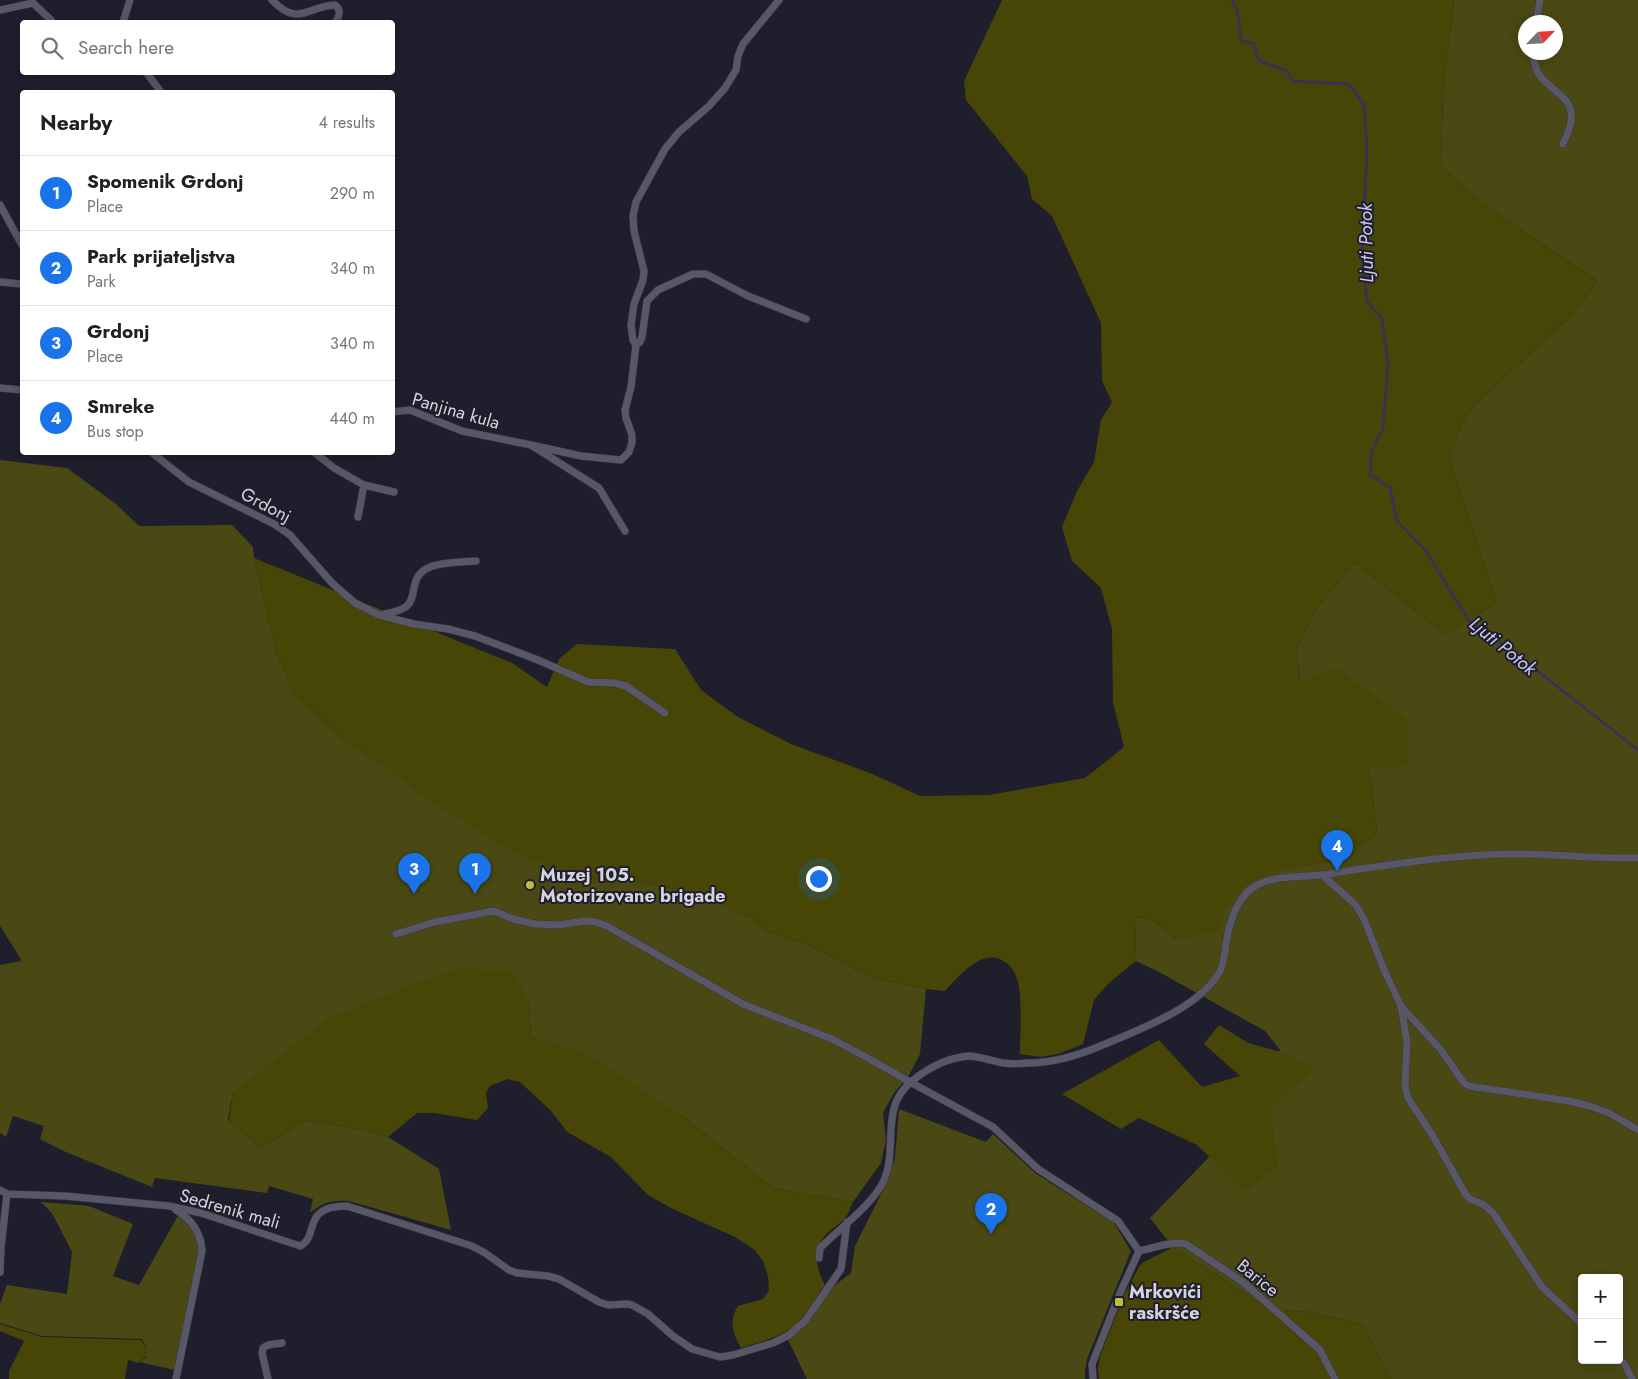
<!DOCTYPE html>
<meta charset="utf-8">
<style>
body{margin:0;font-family:Jost,sans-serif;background:#f6f6f6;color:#202124}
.controls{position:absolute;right:15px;bottom:15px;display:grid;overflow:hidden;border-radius:5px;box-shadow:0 2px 12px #0003}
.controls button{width:45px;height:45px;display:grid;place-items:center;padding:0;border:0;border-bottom:1px solid #e0e0e0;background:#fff;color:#202124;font:25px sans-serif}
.compass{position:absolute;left:1518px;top:15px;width:45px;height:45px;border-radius:50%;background:#fff;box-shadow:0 2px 12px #0003;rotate:65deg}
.you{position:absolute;left:818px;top:878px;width:18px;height:18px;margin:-12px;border:4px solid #fff;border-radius:50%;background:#1a73e8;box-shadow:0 0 0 8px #1a73e833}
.badge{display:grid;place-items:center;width:32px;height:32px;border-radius:50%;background:#1a73e8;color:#fff;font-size:16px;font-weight:700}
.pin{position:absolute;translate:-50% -41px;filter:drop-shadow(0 1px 2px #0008)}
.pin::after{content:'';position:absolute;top:26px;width:18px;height:15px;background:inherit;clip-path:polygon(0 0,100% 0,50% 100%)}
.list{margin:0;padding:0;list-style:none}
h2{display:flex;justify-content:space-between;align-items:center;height:65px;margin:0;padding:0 20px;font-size:21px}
h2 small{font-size:16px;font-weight:400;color:#757577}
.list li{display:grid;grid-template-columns:32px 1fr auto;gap:15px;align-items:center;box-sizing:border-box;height:75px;padding:0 20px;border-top:1px solid #e0e0e0}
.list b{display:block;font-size:19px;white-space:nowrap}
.list p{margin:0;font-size:16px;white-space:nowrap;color:#757577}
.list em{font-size:16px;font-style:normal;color:#757577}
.icon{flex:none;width:28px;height:28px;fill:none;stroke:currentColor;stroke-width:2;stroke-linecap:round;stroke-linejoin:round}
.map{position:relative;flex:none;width:1638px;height:1379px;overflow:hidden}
.search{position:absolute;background:#fff;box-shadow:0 2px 12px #0003;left:20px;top:20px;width:375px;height:55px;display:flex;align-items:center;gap:12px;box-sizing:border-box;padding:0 18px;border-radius:5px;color:#757577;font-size:19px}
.panel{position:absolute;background:#fff;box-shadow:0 2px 12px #0003;left:20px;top:90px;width:375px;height:365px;border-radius:5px}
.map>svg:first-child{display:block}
.green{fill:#4a4913;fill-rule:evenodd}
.forest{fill:#474606}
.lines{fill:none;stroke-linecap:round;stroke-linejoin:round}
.stream{stroke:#372f5d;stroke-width:2.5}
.street-casing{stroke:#3a3944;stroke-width:8}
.street{stroke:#585667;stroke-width:7}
.poi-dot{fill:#bfbe41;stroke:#1f1e2c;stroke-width:2}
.labels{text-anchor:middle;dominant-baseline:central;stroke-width:4;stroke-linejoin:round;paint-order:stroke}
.street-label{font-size:18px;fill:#d5d4de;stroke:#1f1e2c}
.poi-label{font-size:18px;font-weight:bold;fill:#d5d4de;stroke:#1f1e2c;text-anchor:start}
.water-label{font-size:19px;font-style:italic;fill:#cbc6f5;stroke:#1f1e2c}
</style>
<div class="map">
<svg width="1638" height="1379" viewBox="0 0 1638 1379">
<rect width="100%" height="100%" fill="#1f1e2c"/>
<!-- green -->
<g class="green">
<path d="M1454,0H1638V1379H1391L1362,1324L1310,1312L1269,1309L1173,1247L1150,1218L1247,1118L1280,1050L1265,1031L1159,972L1136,961L1135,917L1152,919L1176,940L1223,909L1247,883L1278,869L1347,859L1377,833L1369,768L1300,682L1297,648L1317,608L1355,563L1445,635L1497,602L1449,457L1464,419L1477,403L1574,313L1598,281L1479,201L1441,165L1443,94ZM1526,22H1556V52H1526ZM1582,1278H1619V1360H1582Z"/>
<path d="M0,460L67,468L116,504L139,526L232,525L253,547L254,558L276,653L294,693L341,738L381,764L603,883L628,879L703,895L754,920L765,931L810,946L870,977L926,989L920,1054L908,1077L894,1093L883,1113L886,1140L881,1163L853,1202L773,1188L685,1118L587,1055L531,1037L529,1001L233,1093L228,1120L261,1148L305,1121L361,1129L388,1137L439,1169L451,1230L349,1201C331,1200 324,1202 310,1213L313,1199L269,1186L267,1193L155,1178L152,1187L68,1153L40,1139L44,1126L13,1116L6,1137L0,1133V965L22,961L0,926Z"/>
<polygon points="899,1109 986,1142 993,1134 1035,1173 1114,1223 1131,1251 1087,1359 1085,1372 1085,1379 807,1379 788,1340 803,1328 813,1316 831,1288 851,1273 855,1246 888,1180 895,1157"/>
<path d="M41,1202L89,1206L133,1224L113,1276L139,1285L179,1214C193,1230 200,1238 198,1260L174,1370L140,1362L147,1357V1348L142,1339L42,1336L0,1323V1304L7,1285L67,1294L72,1252L52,1213Z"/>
</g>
<!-- forest -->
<g class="forest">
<path d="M1002,0H1454L1443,94L1441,165L1479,201L1598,281L1574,313L1477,403L1464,419L1449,457L1497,602L1445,635L1355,563L1317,608L1297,648L1300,682L1337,668L1408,720L1409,766L1369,768L1377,833L1348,859L1279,869L1247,883L1224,909L1220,930L1176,940L1152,919L1135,917L1136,961L1109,983L1094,1000L1083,1044L1058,1054L1041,1057L1020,1054C1020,1034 1022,1007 1019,988C1018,978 1013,967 1005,962C983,946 959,976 945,991L926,989L870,977L810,946L765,931L754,920L703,895L628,879L603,883L518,855L427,799L381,764L341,738L294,693L276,653L254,558L512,663L547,687L559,659L577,644L675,649L701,690L738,717L791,744L870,773L920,796L989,795L1085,778L1124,747L1113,702L1112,629L1101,588L1072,561L1062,527L1077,491L1094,462L1101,420L1112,402L1102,381L1101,323L1052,216L1032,199L1027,176L966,100L964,81Z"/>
<path d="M467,968L513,973L529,1001L531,1037L587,1054L685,1118L773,1188L853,1202C850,1207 849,1215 844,1219C838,1226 829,1230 824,1237C812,1251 817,1270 825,1285C817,1295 811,1307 803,1317C788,1336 762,1341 741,1348C732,1333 729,1320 738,1306L763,1299L769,1291L768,1276L763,1261L755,1250L735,1237L673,1209L648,1195L611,1157L567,1132L551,1111L520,1082L507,1079L490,1086L486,1093L488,1108L477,1120L435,1113H417L388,1137L361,1129L305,1121L261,1148L229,1121L233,1093L327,1019L439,974Z"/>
<polygon points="1219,1025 1248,1043 1281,1052 1315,1068 1270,1109 1278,1166 1246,1192 1197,1145 1139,1118 1121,1129 1062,1094 1159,1040 1202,1087 1240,1076 1204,1044"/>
<polygon points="1173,1247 1269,1309 1310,1312 1362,1324 1391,1379 1099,1379 1098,1368 1100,1356 1124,1295 1139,1267 1142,1263"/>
<polygon points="0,1324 42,1337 141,1340 147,1348 147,1356 138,1363 128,1360 125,1379 9,1379 9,1371 24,1341 0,1331"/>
</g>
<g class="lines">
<!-- stream -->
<path class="stream" d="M1232,0C1239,12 1240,27 1241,41L1253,43L1259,61L1287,71L1293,81L1349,84L1364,105L1367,151L1362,257L1367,301L1382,319L1388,364L1383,429L1371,452L1370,475L1390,487L1397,521L1426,551L1468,620L1515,653L1638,750"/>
<!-- street casing -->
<g class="street-casing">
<g id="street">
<path d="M272,0C299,28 307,6 335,5C342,11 339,15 336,22"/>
<polyline points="0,10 33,3 51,20"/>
<polyline points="123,22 130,0"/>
<polyline points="1536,22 1540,0"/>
<path d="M1533,52C1534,61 1535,71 1542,78C1556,95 1577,99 1570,126C1569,132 1565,138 1563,144"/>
<polyline points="146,72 161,92"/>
<polyline points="0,205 22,245"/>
<polyline points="0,282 22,284"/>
<polyline points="636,345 640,342 642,337 647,301 658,290 693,274 706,274 748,296 806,319"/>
<polyline points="0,388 22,390"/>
<polyline points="392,412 410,410 462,431 531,445 599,488 625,531"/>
<polyline points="531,445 581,456 621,460 629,452 632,443 632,435 626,418 625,410 631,387 636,345 633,340 631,325 634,304 643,280 644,271 634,231 633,216 636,202 665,149 679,132 709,106 725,88 736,70 738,56 743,44 779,0"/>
<polyline points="151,452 189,482 274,524 290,535 332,583 355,603 379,615 414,624 448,629 475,636 538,660 588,682 614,683 626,686 665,713"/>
<polyline points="314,452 334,468 364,485 358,517"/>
<polyline points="364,485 394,492"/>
<path d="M381,615C390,613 401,611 407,606C418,596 408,576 430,567C442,562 463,562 476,561"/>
<polyline points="1322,875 1355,904 1364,919 1385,972 1401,1006 1407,1043 1405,1085 1408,1098 1433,1136 1466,1195 1470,1199 1484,1205 1494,1214 1542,1287 1582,1324"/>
<polyline points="396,934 435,922 494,911 513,919 535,924 558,925 585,921 596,922 607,926 743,1004 832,1039 866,1057 910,1082 993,1127 1038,1169 1118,1221 1139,1251"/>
<polyline points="1401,1006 1441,1050 1464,1083 1469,1086 1569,1101 1590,1106 1609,1113 1638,1130"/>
<path d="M0,1190L7,1194L65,1196L169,1206L201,1213L300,1246C320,1237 300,1206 347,1206L472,1246L485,1253L509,1270L517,1273L548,1276L559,1279L599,1302L608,1305L627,1304L632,1305L648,1314L673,1336L692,1349L720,1357L733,1355L773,1343L789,1335L805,1321L841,1269L847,1222"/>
<path d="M1139,1251C1155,1248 1169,1241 1186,1244L1244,1283L1320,1350L1335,1379"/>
<path d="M819,1258L820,1248C839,1229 867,1209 881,1186C901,1152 877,1109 912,1081C928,1068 947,1058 968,1056C980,1056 991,1061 1003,1063C1011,1064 1020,1064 1028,1063C1052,1063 1076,1056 1098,1047C1136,1031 1203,1007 1221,969C1224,961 1225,952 1226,944C1229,924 1235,902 1251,889C1270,875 1298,877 1321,875C1341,873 1361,868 1382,866C1422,860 1464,855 1505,854C1549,853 1593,859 1638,858"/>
<polyline points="0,1272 1,1248 7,1194"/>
<polyline points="1619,1359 1624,1363 1632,1379"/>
<path d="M176,1379L202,1251C201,1233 191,1219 176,1210"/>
<polyline points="268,1379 262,1353 263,1348 268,1345 282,1343"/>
<polyline points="1093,1379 1092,1364 1120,1293 1139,1251"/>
</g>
</g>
<!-- street -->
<use href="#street" class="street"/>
</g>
<!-- markers -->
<g class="poi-dot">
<circle cx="530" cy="885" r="5"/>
<rect x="1114" y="1297" width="10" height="10" rx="2.5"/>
</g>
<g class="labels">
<!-- street labels -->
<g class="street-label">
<text transform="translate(456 411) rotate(16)">Panjina kula</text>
<text transform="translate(266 505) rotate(28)">Grdonj</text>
<text transform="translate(230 1209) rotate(16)">Sedrenik mali</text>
<text transform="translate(1258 1278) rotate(39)">Barice</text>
</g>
<!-- poi labels -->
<g class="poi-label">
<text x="540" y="875">Muzej 105.<tspan x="540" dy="21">Motorizovane brigade</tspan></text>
<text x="1129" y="1292">Mrkovići<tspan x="1129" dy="21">raskršće</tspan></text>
</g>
<!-- water labels -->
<g class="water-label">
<text transform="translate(1366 243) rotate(-91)">Ljuti Potok</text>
<text transform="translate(1503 646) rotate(39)">Ljuti Potok</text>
</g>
</g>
</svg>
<div class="controls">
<button>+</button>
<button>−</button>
</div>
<svg class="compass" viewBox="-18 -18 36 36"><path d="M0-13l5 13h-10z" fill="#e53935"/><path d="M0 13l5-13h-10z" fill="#757577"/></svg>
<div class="you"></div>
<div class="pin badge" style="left:475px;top:894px">1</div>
<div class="pin badge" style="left:991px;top:1234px">2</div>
<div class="pin badge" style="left:414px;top:894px">3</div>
<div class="pin badge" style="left:1337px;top:871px">4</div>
<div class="search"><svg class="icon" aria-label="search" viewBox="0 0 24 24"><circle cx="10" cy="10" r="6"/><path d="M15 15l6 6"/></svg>Search here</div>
<section class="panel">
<h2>Nearby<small>4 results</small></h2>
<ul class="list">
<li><span class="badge">1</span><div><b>Spomenik Grdonj</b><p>Place</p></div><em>290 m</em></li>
<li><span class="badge">2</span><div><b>Park prijateljstva</b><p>Park</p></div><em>340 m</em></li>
<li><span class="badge">3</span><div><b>Grdonj</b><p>Place</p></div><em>340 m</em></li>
<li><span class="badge">4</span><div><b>Smreke</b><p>Bus stop</p></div><em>440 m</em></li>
</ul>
</section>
</div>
